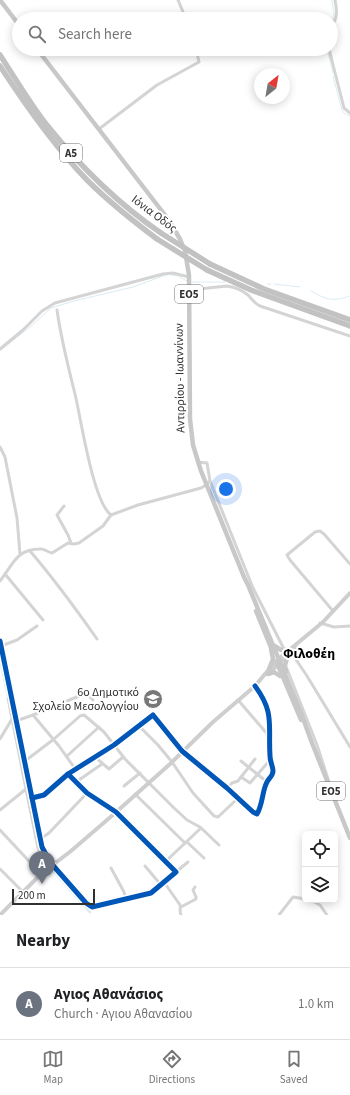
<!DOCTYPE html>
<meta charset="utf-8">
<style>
body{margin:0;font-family:"Source Sans 3",sans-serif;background:#f6f6f6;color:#202124}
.controls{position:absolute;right:12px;bottom:12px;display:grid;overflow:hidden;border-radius:6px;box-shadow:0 2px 10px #0003}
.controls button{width:36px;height:36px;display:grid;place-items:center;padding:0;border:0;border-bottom:1px solid #e0e0e0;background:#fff;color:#202124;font:20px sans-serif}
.compass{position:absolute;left:254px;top:68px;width:36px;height:36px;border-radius:50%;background:#fff;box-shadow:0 2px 10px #0003;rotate:31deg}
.scale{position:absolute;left:12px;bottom:10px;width:83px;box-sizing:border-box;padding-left:4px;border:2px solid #303030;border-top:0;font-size:11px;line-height:14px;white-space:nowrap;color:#303030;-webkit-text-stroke:3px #fff;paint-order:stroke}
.you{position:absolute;left:226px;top:489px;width:14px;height:14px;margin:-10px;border:3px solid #fff;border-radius:50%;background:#1a73e8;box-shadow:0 0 0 6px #1a73e833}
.badge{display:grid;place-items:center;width:26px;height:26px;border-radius:50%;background:#787878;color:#fff;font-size:13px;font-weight:700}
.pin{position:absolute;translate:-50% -33px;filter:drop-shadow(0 1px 2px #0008)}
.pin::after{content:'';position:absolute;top:21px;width:14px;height:12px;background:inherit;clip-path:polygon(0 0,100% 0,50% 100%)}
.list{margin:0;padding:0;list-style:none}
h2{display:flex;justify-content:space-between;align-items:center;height:52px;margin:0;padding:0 16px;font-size:17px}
h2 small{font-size:13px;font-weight:400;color:#757577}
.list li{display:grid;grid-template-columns:26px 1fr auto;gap:12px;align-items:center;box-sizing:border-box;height:72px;padding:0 16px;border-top:1px solid #e0e0e0}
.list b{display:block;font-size:15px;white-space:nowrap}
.list p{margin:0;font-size:13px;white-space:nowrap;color:#757577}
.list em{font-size:13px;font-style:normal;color:#757577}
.icon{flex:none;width:22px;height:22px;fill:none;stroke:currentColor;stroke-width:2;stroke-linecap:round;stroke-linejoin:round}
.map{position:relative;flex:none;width:350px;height:915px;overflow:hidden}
.search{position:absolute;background:#fff;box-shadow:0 2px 10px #0003;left:12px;right:12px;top:12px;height:44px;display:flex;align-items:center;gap:10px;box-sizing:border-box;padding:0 14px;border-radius:22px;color:#757577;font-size:15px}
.sheet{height:124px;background:#fff}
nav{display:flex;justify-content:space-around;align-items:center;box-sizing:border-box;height:56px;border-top:1px solid #e0e0e0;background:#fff;font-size:11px;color:#757577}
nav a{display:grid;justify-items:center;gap:2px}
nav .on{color:#787878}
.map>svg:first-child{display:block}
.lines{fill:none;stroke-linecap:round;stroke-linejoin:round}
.stream{stroke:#dbecf2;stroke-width:1}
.canal{stroke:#dbecf2;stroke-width:3}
.minor{stroke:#d4d4d4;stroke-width:3}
.secondary{stroke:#cecece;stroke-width:4}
.primary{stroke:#c8c8c8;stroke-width:4.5}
.motorway{stroke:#c2c2c2;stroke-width:5.5}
.motorway-bridge{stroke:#c2c2c2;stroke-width:5.5}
.cycleway-casing{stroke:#fff;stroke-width:8}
.cycleway{stroke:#0057b8;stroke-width:5}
.labels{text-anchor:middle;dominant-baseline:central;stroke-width:4;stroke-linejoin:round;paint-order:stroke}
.shield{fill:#fff;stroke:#6e6e6e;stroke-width:1}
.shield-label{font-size:11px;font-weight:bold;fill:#303030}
.street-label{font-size:12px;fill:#303030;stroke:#fff}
.poi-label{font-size:12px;fill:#303030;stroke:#fff;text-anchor:end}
.quarter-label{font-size:14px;font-weight:bold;fill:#000;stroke:#fff}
</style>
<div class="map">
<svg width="350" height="915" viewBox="0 0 350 915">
<rect width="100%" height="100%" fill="#fff"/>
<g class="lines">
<!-- stream -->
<g class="stream">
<polyline points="331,21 334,15 332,0"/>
<polyline points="327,49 333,73"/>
<polyline points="333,76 342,110 344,113 350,116"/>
<polyline points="171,275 178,276 187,281"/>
<polyline points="192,282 225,282"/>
<polyline points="267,284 271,284"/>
<polyline points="274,284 300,287"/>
<path d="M311,291C327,300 332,302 350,296"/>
<polyline points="0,351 30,327 51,308 74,301 133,287 166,275"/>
</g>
<!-- canal -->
<g class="canal">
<polyline points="0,658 9,700"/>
<polyline points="52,869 90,912"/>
</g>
<!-- minor -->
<g class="minor">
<polyline points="178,0 186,19"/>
<path d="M331,26C338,18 337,10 335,0"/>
<polyline points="329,49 344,108 350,113"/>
<polyline points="99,129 157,85 199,62 196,49"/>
<path d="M189,290L227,286C234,287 242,290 248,295C252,299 254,303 260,306L350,336"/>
<path d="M57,310C61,339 68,366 75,394C81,419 93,502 111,515"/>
<polyline points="0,349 23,330 42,311 55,303 163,274 173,273 189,277"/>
<polyline points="0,447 5,457 17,518 20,554"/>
<polyline points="198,462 207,463 210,481 253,588 285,651"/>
<polyline points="64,506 57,515 68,535 71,543"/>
<path d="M30,551C54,579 76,609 97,639"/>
<polyline points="5,574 43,620"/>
<path d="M0,581C13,565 16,549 40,549C44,548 47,552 52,553L68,543L74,544L79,543L103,526L111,515L138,505L201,488L206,485L210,481"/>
<polyline points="333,611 290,560 287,555 315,532 320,531 324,534 350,564"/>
<polyline points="320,623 334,627 350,626"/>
<polyline points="0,641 42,847 50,862 86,903 92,907 151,893 176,872 116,812 87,793 68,774"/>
<polyline points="1,646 17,640 37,626"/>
<polyline points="291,652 307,676 350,747"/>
<polyline points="287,669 317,745 329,782"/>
<polyline points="8,698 26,789"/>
<polyline points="238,700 269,736"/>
<polyline points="16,721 33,715"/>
<polyline points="138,725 158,745 172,762 193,793 214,816 218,817 235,801"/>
<polyline points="0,739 12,719"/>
<polyline points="67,756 99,727"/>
<polyline points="95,757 109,769 123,757"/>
<polyline points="25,761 54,739 80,716 84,715 104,732 125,759 174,808 187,820 200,827 219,845"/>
<polyline points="241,761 267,782"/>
<polyline points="76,770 59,746 33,715 84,694 88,695 93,700"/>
<polyline points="241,777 250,783 270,760"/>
<polyline points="76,782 102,764"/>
<polyline points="124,786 140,773"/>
<polyline points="227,788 232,783 238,781 255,759"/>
<polyline points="135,794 185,843"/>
<path d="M32,798L44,795L68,774L114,745L153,715L182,751L227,788L253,812L257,814C263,804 262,791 267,782C269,778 273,776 273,771C273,766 270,762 270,756C268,725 275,713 255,686"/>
<polyline points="0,810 26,789 38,848 42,857 48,868"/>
<polyline points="0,830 41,874"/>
<polyline points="40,839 49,833 87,793"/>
<polyline points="187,842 204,858"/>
<polyline points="166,861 201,828"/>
<polyline points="145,866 161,885"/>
<polyline points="111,868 124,892 126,899"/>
<polyline points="0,869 23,892"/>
<polyline points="176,872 188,862"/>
<path d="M164,882L180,905C181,908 179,911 181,915"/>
<polyline points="310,900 320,905 327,915"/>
<polyline points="181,907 196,899 196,897 193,890 195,887"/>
<polyline points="279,915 293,897 305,899"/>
</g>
<!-- secondary -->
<g class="secondary">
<polyline points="268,674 288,655 295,647"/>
<polyline points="0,915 41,874 71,851 114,814 170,764 213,722 255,686 276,661 323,622 350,593"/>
</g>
<!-- primary -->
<g class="primary">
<polyline points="0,0 19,25"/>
<polyline points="37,49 168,219 180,239 185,251 189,275 190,419 193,445 201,471 244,577 248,585 301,713 312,743 350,838"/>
<polyline points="256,611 272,650"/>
<polyline points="273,645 281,650 289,650"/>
<polyline points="277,663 301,720"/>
<polyline points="269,669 273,659 271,649"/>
<polyline points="286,672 285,665 288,655"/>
<polyline points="268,674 274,672 280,676"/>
</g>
<!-- motorway -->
<g class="motorway">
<path d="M0,55C15,78 29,102 46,124C79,165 117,203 161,233"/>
<path d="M0,66C26,106 54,146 87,180C109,202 133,221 157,239"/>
<polyline points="210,264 264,289 350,320"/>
<polyline points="207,270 251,290 350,326"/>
</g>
<!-- motorway-bridge -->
<g class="motorway-bridge">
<polyline points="161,233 210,264"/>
<polyline points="157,239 207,270"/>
</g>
<!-- cycleway casing -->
<g class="cycleway-casing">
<g id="cycleway">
<polyline points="0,641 42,847 50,862 86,903 92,907 151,893 176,872 116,812 87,793 68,774"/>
<path d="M32,798L44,795L68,774L114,745L153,715L182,751L227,788L253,812L257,814C263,804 262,791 267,782C269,778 273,776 273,771C273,766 270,762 270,756C268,725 275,713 255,686"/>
</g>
</g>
<!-- cycleway -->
<use href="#cycleway" class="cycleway"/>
</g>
<!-- icons -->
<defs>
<g id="school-disc" transform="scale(1)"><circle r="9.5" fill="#787878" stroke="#fff"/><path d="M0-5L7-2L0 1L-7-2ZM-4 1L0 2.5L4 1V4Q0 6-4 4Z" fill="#fff"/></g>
</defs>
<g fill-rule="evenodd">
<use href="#school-disc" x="153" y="699"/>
</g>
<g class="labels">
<!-- shield labels -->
<g class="shield">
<rect x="60" y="144" width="22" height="18" rx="3"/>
<rect x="175" y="285" width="28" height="18" rx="3"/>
<rect x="317" y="782" width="28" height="18" rx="3"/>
</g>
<g class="shield-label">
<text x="71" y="153">Α5</text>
<text x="189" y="294">ΕΟ5</text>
<text x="331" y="791">ΕΟ5</text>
</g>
<!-- street labels -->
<g class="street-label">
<text transform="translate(154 214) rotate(37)">Ιόνια Οδός</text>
<text transform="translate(180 378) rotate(-91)">Αντιρρίου - Ιωαννίνων</text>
</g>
<!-- poi labels -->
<g class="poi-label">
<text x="139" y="692">6ο Δημοτικό<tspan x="139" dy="14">Σχολείο Μεσολογγίου</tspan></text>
</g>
<!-- quarter labels -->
<g class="quarter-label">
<text x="309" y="654">Φιλοθέη</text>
</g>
</g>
</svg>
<div class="controls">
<button><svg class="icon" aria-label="locate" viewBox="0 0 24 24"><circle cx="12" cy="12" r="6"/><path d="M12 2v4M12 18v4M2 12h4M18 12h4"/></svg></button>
<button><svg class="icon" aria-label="layers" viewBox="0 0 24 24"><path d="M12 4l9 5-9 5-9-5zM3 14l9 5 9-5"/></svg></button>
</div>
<svg class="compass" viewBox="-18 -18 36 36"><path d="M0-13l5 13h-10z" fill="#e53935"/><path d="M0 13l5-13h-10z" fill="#757577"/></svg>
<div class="scale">200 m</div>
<div class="you"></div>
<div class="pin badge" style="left:42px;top:884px;background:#6b7280">A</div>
<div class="search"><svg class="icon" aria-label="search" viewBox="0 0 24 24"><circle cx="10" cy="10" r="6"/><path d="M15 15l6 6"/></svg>Search here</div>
</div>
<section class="sheet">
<h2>Nearby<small></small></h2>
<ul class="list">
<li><span class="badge" style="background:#6b7280">A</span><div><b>Αγιος Αθανάσιος</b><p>Church · Αγιου Αθανασίου</p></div><em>1.0 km</em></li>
</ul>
</section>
<nav>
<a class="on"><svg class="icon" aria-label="map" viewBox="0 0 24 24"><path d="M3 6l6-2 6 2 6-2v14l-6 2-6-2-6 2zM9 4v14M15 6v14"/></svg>Map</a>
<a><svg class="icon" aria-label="directions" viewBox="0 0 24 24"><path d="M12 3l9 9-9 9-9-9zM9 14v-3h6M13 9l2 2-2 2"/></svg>Directions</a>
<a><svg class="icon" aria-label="saved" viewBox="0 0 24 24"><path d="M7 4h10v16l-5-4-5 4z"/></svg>Saved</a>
</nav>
